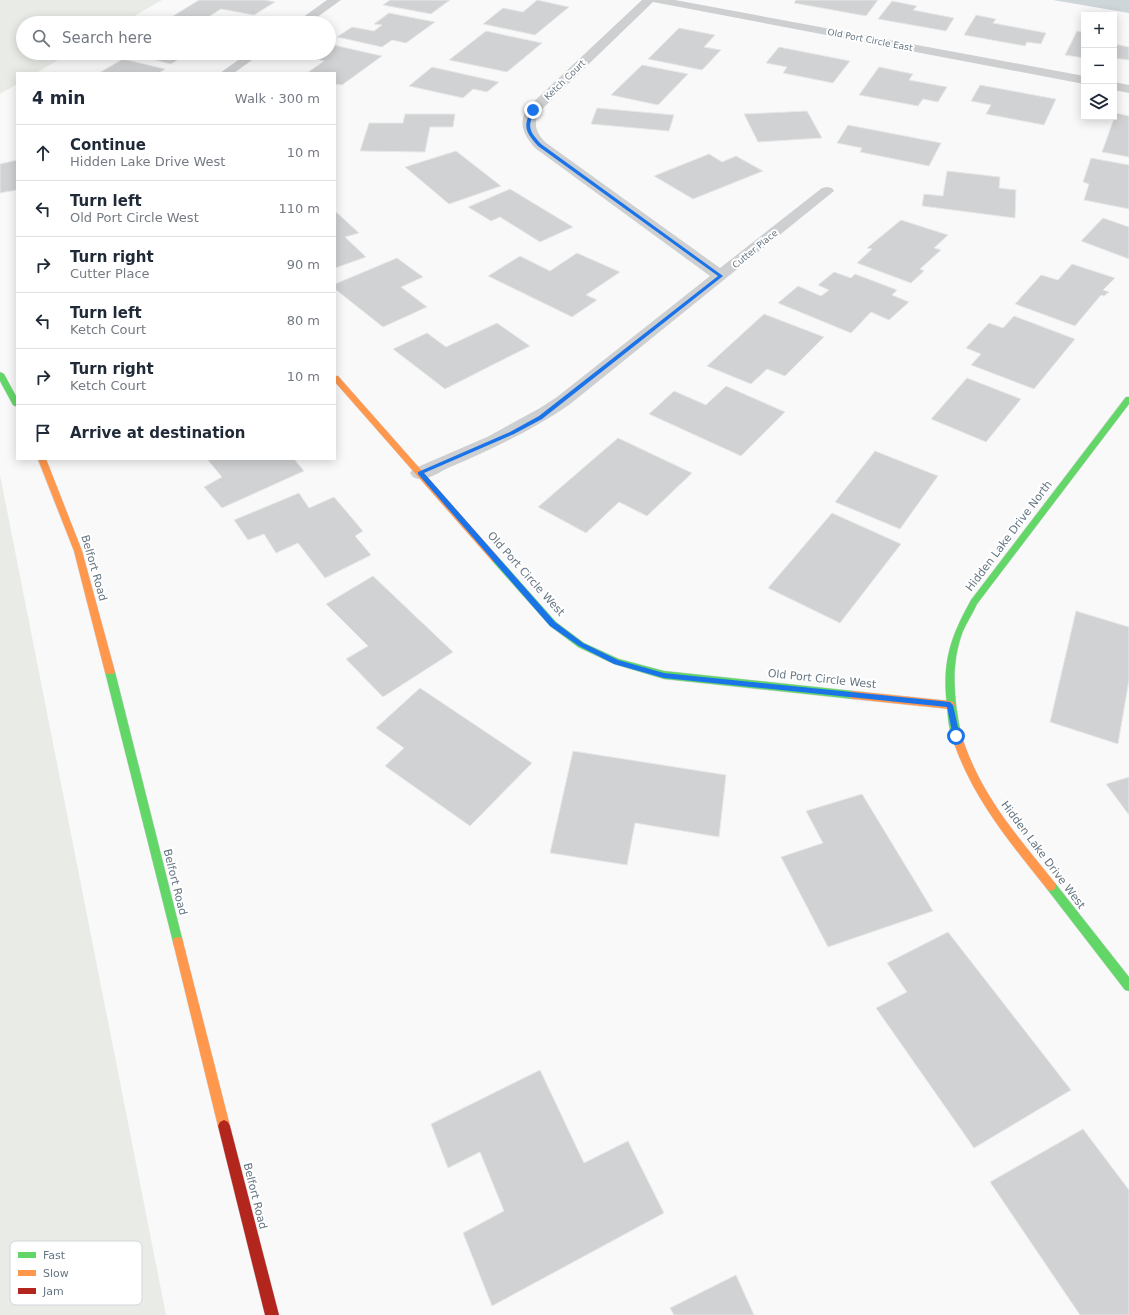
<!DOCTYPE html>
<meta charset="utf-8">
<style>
body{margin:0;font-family:"DejaVu Sans",sans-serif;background:#f2f2f3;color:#1f2937}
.controls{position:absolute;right:12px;top:12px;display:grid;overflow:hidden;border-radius:0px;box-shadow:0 2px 10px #0003}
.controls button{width:36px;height:36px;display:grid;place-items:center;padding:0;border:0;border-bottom:1px solid #e0e1e3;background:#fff;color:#1f2937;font:20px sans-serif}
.stop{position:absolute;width:12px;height:12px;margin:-9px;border:3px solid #1a73e8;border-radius:50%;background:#fff}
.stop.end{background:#1a73e8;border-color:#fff;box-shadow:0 1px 4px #0008}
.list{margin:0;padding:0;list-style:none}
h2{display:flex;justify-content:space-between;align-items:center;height:52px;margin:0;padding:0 16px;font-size:17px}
h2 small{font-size:13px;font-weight:400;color:#747a83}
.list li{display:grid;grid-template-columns:26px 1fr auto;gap:12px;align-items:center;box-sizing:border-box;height:56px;padding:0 16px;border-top:1px solid #e0e1e3}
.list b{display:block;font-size:15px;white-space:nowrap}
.list p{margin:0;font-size:13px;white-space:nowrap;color:#747a83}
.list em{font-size:13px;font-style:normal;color:#747a83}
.icon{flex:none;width:22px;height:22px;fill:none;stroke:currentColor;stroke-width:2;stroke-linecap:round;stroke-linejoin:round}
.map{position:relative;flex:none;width:1129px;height:1315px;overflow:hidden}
.search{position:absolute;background:#fff;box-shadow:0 2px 10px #0003;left:16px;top:16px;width:320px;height:44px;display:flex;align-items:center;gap:10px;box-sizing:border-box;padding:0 14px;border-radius:22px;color:#747a83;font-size:15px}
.panel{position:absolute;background:#fff;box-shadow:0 2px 10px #0003;left:16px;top:72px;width:320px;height:388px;border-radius:0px}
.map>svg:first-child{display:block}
.green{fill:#e8ebe6}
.water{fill:#ced6d9}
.building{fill:#d0d2d3;stroke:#e8e8e8}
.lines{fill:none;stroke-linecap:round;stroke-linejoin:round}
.fast-casing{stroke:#d5d6d7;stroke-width:1}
.slow-casing{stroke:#d5d6d7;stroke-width:1}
.jam-casing{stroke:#d5d6d7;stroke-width:1}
.street{fill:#cecfd0;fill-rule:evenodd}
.fast{fill:#63d668;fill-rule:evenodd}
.slow{fill:#ff974d;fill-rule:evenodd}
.jam{fill:#b3261e;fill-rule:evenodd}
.route{fill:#1a73e8}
.labels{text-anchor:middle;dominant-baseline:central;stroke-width:4;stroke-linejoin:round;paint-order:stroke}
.far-street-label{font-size:9px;fill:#657683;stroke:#fff}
.street-label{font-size:11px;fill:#657683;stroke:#fff}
.key{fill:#fff;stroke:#d1d6da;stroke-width:1}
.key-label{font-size:11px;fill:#657683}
</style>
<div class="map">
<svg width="1129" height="1315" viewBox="0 0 1129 1315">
<rect width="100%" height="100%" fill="#f9f9f9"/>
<!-- green -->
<g class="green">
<polygon points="0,0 162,0 122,23 23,23 23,53 70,53 36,73 17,73 17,84 0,94"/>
<polygon points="0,475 166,1315 0,1315"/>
</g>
<!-- water -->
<polygon class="water" points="1053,0 1129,0 1129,13"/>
<!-- building -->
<g class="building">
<polygon points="199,0 265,0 275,2 254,15 221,9 200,22 173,16"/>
<polygon points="390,0 450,0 431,14 383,5"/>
<polygon points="537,0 569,7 535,35 483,24 503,8 523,12"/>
<polygon points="796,0 878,0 866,16 794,3"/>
<polygon points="892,1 917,6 913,10 954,18 946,31 878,19"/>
<polygon points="389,13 435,22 406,43 392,40 382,47 337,37 352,27 374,31 382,25 374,24"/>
<polygon points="976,15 996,19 993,23 1046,33 1041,44 1027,42 1025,46 964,35"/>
<polygon points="679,28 715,35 704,47 721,50 702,70 648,59"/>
<polygon points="486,31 542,43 507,72 449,60"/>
<polygon points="1077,31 1084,32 1084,58 1065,55"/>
<polygon points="329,44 382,56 342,85 335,84 335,73 307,73 324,61 309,57 315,53 329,53"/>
<polygon points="1114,44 1129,47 1129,60 1114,58"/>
<polygon points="779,47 850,61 833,83 783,73 787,67 766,63"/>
<polygon points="126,53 189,53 171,64"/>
<polygon points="123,59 165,69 159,73 99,73"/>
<polygon points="642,65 688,74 658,105 611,95"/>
<polygon points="432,67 499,82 487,92 473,89 463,98 409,86"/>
<polygon points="879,67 913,74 909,80 947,87 938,102 923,99 918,106 859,95"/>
<polygon points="980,85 1056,99 1044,125 986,114 991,105 971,101"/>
<polygon points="597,108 674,115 669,131 591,124"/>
<polygon points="807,111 822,138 758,142 744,114"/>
<polygon points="1116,113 1129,116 1129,157 1102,152"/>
<polygon points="405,114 455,114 453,127 430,127 425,152 360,151 369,123 403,123"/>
<polygon points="848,125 941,143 929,166 860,152 862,148 837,143"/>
<polygon points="456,151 501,186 449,204 405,167"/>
<polygon points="709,154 722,162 736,156 763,171 693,199 654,176"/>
<polygon points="1091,158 1129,165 1129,209 1084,200 1089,184 1083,182"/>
<polygon points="17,160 17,190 0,193 0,164"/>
<polygon points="947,171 1000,177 999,188 1016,190 1015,218 922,206 924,194 943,196"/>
<polygon points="510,189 573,227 540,242 500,217 491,221 468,207"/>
<polygon points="335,211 359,233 345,237 366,257 335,268"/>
<polygon points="1103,218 1129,227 1129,259 1081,241"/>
<polygon points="901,220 948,235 934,248 941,250 920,269 924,271 911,283 857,263 872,249 867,248"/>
<polygon points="577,253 620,272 586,295 597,300 572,317 488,276 520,256 550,271"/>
<polygon points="397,258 423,277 401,287 427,307 383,327 335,289 335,284"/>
<polygon points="1072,264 1115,278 1103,290 1109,292 1104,296 1101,295 1075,326 1015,304 1041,275 1058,280"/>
<polygon points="834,272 851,278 855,274 897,290 892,295 909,302 889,320 871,312 851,333 778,303 798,286 821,296 829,290 818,285"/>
<polygon points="764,314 824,337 785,376 767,369 751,384 707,366"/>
<polygon points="1014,316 1075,339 1034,389 971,365 981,354 966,348 989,323 1003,328"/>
<polygon points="497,323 530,346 445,389 393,349 427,333 446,347"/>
<polygon points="967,378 1021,399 986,442 931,419"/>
<polygon points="726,386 785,412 741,456 649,414 674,391 706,405"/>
<polygon points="618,438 692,473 647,516 619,502 586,533 538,507"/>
<polygon points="875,451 938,476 900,529 835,502"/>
<polygon points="207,459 294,459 304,471 222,508 204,487 222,477"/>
<polygon points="299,493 309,508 334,497 363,531 355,536 371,555 325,578 298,543 276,553 264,534 248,540 234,520"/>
<polygon points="832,513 901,544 840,623 768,588"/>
<polygon points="373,576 453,652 383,697 346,659 368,646 326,604"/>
<polygon points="1076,611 1129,627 1129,680 1118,744 1050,722"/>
<polygon points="420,688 532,763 470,826 385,766 404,748 376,728"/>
<polygon points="573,751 726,775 719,837 635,823 627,865 550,853"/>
<polygon points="1129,777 1129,815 1106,784"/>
<polygon points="862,794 933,911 828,947 781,857 823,843 806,811"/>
<polygon points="948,932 1071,1090 974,1148 876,1008 907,992 887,963"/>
<polygon points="540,1070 584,1163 628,1141 664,1213 492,1306 463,1233 504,1211 480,1152 448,1168 431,1124"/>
<polygon points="1083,1129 1129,1190 1129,1315 1080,1315 990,1182"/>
<polygon points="736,1275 754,1315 674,1315 670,1308"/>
</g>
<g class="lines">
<!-- fast casing -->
<g class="fast-casing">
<g id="fast">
<polygon points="0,372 4,374 17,398 17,407 13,405 0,381"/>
<path d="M1126,397H1129V404L977,604C973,613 967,622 963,631C950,665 954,700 961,734L959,737L956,738L953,737C948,728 948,716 947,706C942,662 950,638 971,600Z"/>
<polygon points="496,557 499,558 556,622 584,643 619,659 664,671 853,691 856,692 858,695 856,698 853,699 664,679 614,664 578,647 550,626 493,562 492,560 493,558"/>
<polygon points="110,668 113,670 115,672 183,942 182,946 178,947 174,946 173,942 105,672 107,670"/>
<polygon points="1051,881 1055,883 1129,977 1129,991 1125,990 1047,889 1046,886 1047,883"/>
</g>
</g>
<!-- slow casing -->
<g class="slow-casing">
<g id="slow">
<polygon points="335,376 338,376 499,558 500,560 499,562 493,562 335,382"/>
<polygon points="38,459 46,459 82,551 115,672 113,674 107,674 105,672 74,551"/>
<polygon points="853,691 950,701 953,702 955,705 953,708 950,709 853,699 850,698 848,695 850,692"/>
<path d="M956,730L959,731L961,734C980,795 1016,834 1055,883L1056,886L1055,889L1051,891L1047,889C1008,840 970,795 951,734L953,731Z"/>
<polygon points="178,937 182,938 183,942 230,1126 228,1130 224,1132 220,1130 218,1126 173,942 174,938"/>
</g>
</g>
<!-- jam casing -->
<g class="jam-casing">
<polygon id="jam" points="224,1120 228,1122 230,1126 279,1315 265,1315 218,1126 220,1122"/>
</g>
<!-- street -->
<g class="street">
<polygon points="327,0 341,0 309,23 295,23"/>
<path d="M642,0H675L1084,76V84L653,2L539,112C533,125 536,132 545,142L720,268L822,188L827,187L832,188L834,191L569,405C531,431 490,450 448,468C440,472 428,480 419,479C417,479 415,478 413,477L410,473L413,469L487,437L540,408L557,397L710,276L535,148C524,135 517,123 528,107Z"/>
<polygon points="248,53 262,53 234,73 220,73"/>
<polygon points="1114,82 1129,85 1129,93 1114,90"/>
</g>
<!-- fast -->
<use href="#fast" class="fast"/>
<!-- slow -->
<use href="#slow" class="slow"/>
<!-- jam -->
<use href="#jam" class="jam"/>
</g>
<!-- route -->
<path class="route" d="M532,109L535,110C527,127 529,131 541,144L723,276L542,419L514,434L424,473L555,622L583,643L618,660L664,673L950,702L953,705L960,736L959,738L956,739L953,736L947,707L664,678L614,664L579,646L550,626L418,474V472L510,432L539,416L718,276L538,146C526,132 522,127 532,109Z"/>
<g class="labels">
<!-- far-street labels -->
<g class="far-street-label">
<text transform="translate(870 40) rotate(11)">Old Port Circle East</text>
<text transform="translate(565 80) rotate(-44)">Ketch Court</text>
<text transform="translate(755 249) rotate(-39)">Cutter Place</text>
</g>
<!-- street labels -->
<g class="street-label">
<text transform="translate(1009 536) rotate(-53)">Hidden Lake Drive North</text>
<text transform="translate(94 568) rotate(74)">Belfort Road</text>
<text transform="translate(526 574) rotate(48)">Old Port Circle West</text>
<text transform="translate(822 679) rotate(6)">Old Port Circle West</text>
<text transform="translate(1043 855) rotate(53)">Hidden Lake Drive West</text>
<text transform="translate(175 882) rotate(76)">Belfort Road</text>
<text transform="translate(255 1196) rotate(76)">Belfort Road</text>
</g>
</g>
<!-- legend -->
<rect x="10" y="1241" width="132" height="64" rx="6" class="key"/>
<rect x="18" y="1252" width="18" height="6" fill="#63d668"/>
<rect x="18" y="1270" width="18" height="6" fill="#ff974d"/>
<rect x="18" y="1288" width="18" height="6" fill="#b3261e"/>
<g class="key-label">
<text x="43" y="1259">Fast</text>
<text x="43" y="1277">Slow</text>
<text x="43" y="1295">Jam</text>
</g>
</svg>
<div class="controls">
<button>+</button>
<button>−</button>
<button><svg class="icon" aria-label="layers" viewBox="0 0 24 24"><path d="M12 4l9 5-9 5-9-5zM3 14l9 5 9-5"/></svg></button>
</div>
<div class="stop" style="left:956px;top:736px"></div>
<div class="stop end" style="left:533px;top:110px"></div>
<div class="search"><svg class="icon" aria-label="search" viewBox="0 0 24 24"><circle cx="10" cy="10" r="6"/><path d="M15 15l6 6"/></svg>Search here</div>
<section class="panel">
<h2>4 min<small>Walk · 300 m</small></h2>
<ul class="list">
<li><svg class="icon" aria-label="ahead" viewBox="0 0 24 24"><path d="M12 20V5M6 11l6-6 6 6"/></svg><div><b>Continue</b><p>Hidden Lake Drive West</p></div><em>10 m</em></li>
<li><svg class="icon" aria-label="left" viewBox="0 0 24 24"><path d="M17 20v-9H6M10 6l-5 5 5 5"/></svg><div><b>Turn left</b><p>Old Port Circle West</p></div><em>110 m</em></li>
<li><svg class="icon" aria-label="right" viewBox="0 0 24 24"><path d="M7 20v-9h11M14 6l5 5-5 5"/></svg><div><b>Turn right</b><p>Cutter Place</p></div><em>90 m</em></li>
<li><svg class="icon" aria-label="left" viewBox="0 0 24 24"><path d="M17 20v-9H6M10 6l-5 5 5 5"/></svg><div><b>Turn left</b><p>Ketch Court</p></div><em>80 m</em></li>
<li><svg class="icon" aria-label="right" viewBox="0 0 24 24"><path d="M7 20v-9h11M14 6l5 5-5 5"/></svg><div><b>Turn right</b><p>Ketch Court</p></div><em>10 m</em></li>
<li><svg class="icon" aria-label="arrive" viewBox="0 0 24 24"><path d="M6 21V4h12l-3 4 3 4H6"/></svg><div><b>Arrive at destination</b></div></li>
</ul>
</section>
</div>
